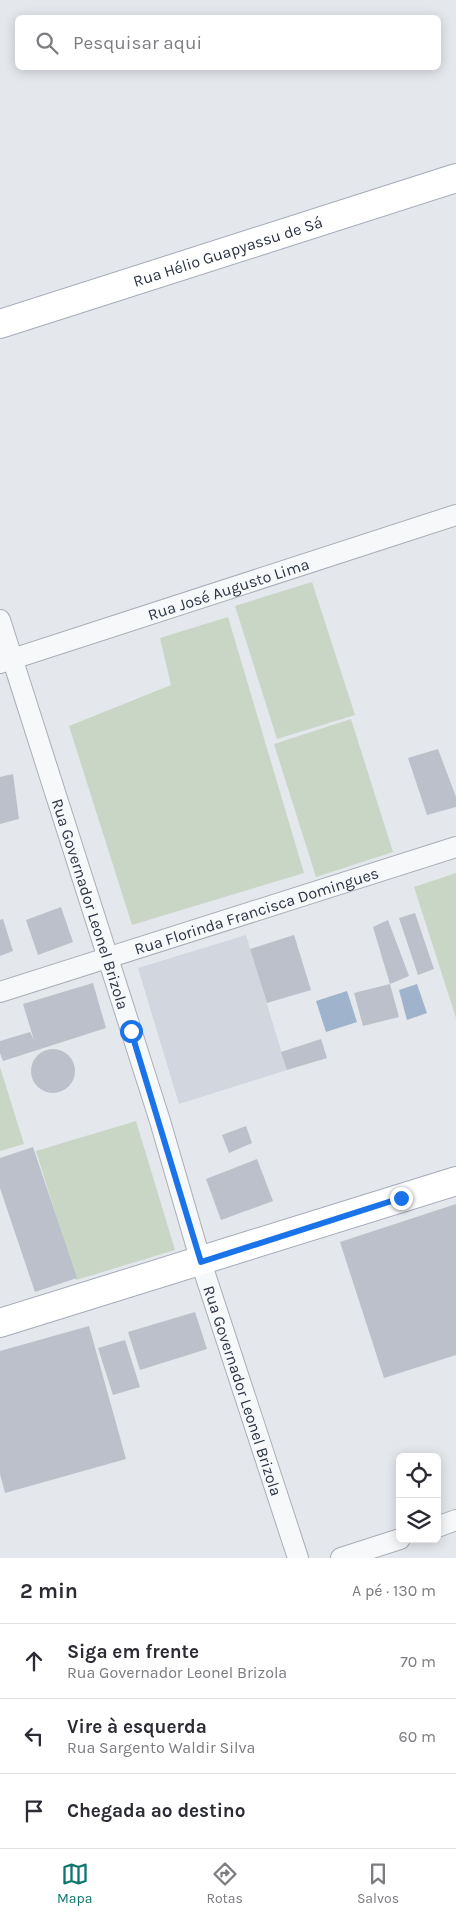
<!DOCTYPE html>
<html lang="pt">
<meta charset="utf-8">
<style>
body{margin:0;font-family:Karla,sans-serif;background:#f2f2f3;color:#2b2b33}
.controls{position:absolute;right:15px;bottom:15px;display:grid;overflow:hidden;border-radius:8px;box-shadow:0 2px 12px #0003}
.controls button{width:45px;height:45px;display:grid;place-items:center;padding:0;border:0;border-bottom:1px solid #e1e1e2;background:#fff;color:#2b2b33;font:25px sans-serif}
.stop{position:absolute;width:15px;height:15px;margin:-11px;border:4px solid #1a73e8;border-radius:50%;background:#fff}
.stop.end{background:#1a73e8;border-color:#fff;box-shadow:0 1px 5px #0008}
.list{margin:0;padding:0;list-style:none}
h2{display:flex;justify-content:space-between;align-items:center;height:65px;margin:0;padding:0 20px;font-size:21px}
h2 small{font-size:16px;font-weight:400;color:#7c7c81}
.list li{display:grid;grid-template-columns:32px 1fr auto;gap:15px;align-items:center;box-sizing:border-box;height:75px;padding:0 20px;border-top:1px solid #e1e1e2}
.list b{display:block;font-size:19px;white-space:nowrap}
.list p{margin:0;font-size:16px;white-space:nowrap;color:#7c7c81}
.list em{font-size:16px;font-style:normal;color:#7c7c81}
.icon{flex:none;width:28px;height:28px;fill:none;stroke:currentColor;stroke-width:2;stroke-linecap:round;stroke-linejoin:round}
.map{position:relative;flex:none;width:456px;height:1558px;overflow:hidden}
.search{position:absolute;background:#fff;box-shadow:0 2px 12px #0003;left:15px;right:15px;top:15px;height:55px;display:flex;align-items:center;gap:12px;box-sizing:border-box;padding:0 18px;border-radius:8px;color:#7c7c81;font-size:19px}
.sheet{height:290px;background:#fff}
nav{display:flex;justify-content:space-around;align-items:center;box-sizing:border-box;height:70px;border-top:1px solid #e1e1e2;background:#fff;font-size:14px;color:#7c7c81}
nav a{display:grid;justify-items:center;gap:2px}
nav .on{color:#0f766e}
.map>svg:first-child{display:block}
.built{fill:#d2d6de}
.green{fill:#c9d6c5}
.water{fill:#9fb4cc}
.building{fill:#bbc0ca}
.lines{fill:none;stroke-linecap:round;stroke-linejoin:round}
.street-casing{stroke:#a9aeb7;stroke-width:22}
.primary-casing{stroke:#a3abb8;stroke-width:30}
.street{stroke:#f7f8fa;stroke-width:20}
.primary{stroke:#fff;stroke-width:28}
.route{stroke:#1a73e8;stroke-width:6}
.labels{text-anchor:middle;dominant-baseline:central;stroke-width:4;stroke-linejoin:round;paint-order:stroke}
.street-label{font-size:16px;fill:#2b3445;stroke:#f4f6f9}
</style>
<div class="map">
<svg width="456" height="1558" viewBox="0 0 456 1558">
<rect width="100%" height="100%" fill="#e4e7ec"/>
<!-- built -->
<polygon class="built" points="246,935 287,1070 179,1104 138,968"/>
<!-- green -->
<g class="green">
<polygon points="312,582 355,715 277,739 235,606"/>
<polygon points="228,617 304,873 132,925 69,726 171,685 160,638"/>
<polygon points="351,719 393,852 316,877 274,744"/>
<polygon points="456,873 456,1018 414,887"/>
<polygon points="0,1067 24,1144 0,1151"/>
<polygon points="136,1121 175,1250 76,1280 36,1151"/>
</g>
<!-- water -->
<g class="water">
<polygon points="417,984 427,1013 407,1020 399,990"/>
<polygon points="347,991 357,1022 326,1032 316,1001"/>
</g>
<!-- building -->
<g class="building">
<polygon points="438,749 456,797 456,807 427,815 408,758"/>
<polygon points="13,774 19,819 0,824 0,777"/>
<polygon points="61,907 73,942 38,955 26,920"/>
<polygon points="415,913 434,969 418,975 399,918"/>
<polygon points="3,919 13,951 0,956 0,920"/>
<polygon points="388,920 409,976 390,984 373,927"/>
<polygon points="294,935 311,990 267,1003 250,949"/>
<polygon points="93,983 106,1028 3,1061 0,1053 0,1041 30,1032 34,1040 23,1004"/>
<polygon points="390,984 399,1017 363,1026 354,993"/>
<polygon points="321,1039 327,1058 287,1070 281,1052"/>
<circle cx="53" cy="1071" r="22"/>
<polygon points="246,1126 252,1143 229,1153 222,1135"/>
<polygon points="33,1147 77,1278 35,1292 0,1188 0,1158"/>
<polygon points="257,1159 273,1201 221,1220 206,1179"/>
<polygon points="456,1204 456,1355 384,1378 340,1242"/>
<polygon points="195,1312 207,1349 140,1370 128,1332"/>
<polygon points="89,1326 126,1459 5,1493 0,1474 0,1351"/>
<polygon points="125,1340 140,1387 113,1395 98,1348"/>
</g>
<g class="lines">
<!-- street casing -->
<g class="street-casing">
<g id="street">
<path id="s1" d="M0,620L160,1121L201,1262L298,1558"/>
<path id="s2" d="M0,663L456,515"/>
<path id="s3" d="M0,992L456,847"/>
<polyline points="437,1527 456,1520"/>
<polyline points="341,1558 400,1539"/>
</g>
</g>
<!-- primary casing -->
<g class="primary-casing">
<g id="primary">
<path id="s4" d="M0,324L456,178"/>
<polyline points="0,1323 456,1181"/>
</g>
</g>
<!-- street -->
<use href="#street" class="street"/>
<!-- primary -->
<use href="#primary" class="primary"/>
</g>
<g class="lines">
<!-- route -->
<polyline class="route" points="131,1031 201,1262 401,1198"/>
</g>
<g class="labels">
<!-- street labels -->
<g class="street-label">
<text stroke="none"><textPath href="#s4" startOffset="239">Rua Hélio Guapyassu de Sá</textPath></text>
<text stroke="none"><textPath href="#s2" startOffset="240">Rua José Augusto Lima</textPath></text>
<text stroke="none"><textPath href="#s1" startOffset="298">Rua Governador Leonel Brizola</textPath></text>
<text stroke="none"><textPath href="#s3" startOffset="269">Rua Florinda Francisca Domingues</textPath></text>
<text stroke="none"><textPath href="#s1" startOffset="808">Rua Governador Leonel Brizola</textPath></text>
</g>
</g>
</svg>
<div class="controls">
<button><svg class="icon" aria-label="locate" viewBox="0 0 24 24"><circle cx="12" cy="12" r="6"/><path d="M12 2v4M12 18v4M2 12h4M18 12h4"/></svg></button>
<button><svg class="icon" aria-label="layers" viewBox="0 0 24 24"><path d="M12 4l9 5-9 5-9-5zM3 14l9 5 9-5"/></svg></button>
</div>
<div class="stop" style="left:131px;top:1031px"></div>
<div class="stop end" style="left:401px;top:1198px"></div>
<div class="search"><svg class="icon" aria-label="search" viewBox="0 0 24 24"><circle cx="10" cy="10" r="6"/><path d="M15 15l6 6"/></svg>Pesquisar aqui</div>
</div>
<section class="sheet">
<h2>2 min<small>A pé · 130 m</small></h2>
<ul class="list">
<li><svg class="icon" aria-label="ahead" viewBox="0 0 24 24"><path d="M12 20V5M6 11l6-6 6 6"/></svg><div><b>Siga em frente</b><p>Rua Governador Leonel Brizola</p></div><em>70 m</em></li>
<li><svg class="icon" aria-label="left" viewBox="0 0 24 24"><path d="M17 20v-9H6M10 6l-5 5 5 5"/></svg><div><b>Vire à esquerda</b><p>Rua Sargento Waldir Silva</p></div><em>60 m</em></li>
<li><svg class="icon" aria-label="arrive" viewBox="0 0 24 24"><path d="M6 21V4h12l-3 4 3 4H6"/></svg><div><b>Chegada ao destino</b></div></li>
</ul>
</section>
<nav>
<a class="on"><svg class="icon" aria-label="map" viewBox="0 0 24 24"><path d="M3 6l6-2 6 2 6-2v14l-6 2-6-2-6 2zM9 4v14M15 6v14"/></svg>Mapa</a>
<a><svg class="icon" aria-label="directions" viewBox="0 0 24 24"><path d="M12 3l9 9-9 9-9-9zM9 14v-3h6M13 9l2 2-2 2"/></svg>Rotas</a>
<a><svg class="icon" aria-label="saved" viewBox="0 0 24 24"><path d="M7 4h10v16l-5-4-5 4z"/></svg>Salvos</a>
</nav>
